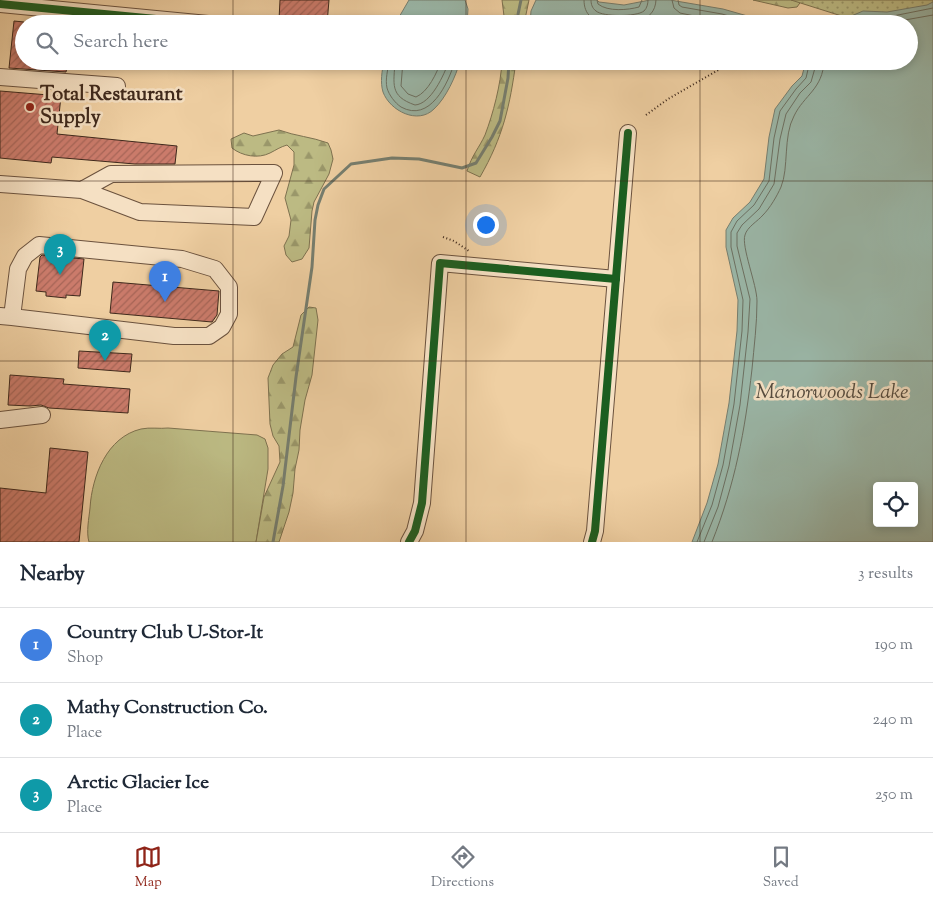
<!DOCTYPE html>
<style>
body{margin:0;font-family:"Sorts Mill Goudy",serif;background:#f2f2f3;color:#1f2937}
.controls{position:absolute;right:15px;bottom:15px;display:grid;overflow:hidden;border-radius:5px;box-shadow:0 2px 8px #0003}
.controls button{width:45px;height:45px;display:grid;place-items:center;padding:0;border:0;border-bottom:1px solid #e0e1e3;background:#fff;color:#1f2937;font:25px sans-serif}
.you{position:absolute;left:485px;top:224px;width:18px;height:18px;margin:-12px;border:4px solid #fff;border-radius:50%;background:#1a73e8;box-shadow:0 0 0 8px #1a73e833}
.badge{display:grid;place-items:center;width:32px;height:32px;border-radius:50%;background:#8f2418;color:#fff;font-size:16px;font-weight:700}
.pin{position:absolute;translate:-50% -41px;filter:drop-shadow(0 1px 2px #0008)}
.pin::after{content:'';position:absolute;top:26px;width:18px;height:15px;background:inherit;clip-path:polygon(0 0,100% 0,50% 100%)}
.list{margin:0;padding:0;list-style:none}
h2{display:flex;justify-content:space-between;align-items:center;height:65px;margin:0;padding:0 20px;font-size:21px}
h2 small{font-size:16px;font-weight:400;color:#747a83}
.list li{display:grid;grid-template-columns:32px 1fr auto;gap:15px;align-items:center;box-sizing:border-box;height:75px;padding:0 20px;border-top:1px solid #e0e1e3}
.list b{display:block;font-size:19px;white-space:nowrap}
.list p{margin:0;font-size:16px;white-space:nowrap;color:#747a83}
.list em{font-size:16px;font-style:normal;color:#747a83}
.icon{flex:none;width:28px;height:28px;fill:none;stroke:currentColor;stroke-width:2;stroke-linecap:round;stroke-linejoin:round}
.map{position:relative;flex:none;width:933px;height:542px;overflow:hidden}
.search{position:absolute;background:#fff;box-shadow:0 2px 8px #0003;left:15px;right:15px;top:15px;height:55px;display:flex;align-items:center;gap:12px;box-sizing:border-box;padding:0 18px;border-radius:28px;color:#747a83;font-size:19px}
.sheet{height:290px;background:#fff}
nav{display:flex;justify-content:space-around;align-items:center;box-sizing:border-box;height:70px;border-top:1px solid #e0e1e3;background:#fff;font-size:14px;color:#747a83}
nav a{display:grid;justify-items:center;gap:2px}
nav .on{color:#8f2418}
.map>svg:first-child{display:block}
.grass{fill:#bcba83;stroke:#7e7250}
.forest{fill:url(#forest-firs);stroke:#7e7250}
.park{fill:url(#park-dots);stroke:#7e7250}
.water{fill:#9ab6a7;stroke:#767e6f;fill-rule:evenodd}
.lines{fill:none;stroke-linecap:round;stroke-linejoin:round}
.shore{stroke:#6c7062;stroke-width:1}
.stream{stroke:#767e6f;stroke-width:3}
.building{fill:url(#building-hatch);stroke:#3f291c}
.minor-casing{stroke:#6b523e;stroke-width:18}
.path{stroke:#3f291c;stroke-width:2;stroke-dasharray:1 2.5;stroke-linecap:butt}
.minor{stroke:#f5e0c3;stroke-width:16}
.cycleway-casing{stroke:#f5e0c3;stroke-width:11}
.cycleway{stroke:#1b5e20;stroke-width:8}
.grid{fill:none;stroke:#3f291c;stroke-width:1;stroke-opacity:0.55}
.poi-dot{fill:#8f2418;stroke:#f5e0c3;stroke-width:2}
.labels{text-anchor:middle;dominant-baseline:central;stroke-width:5;stroke-linejoin:round;paint-order:stroke}
.poi-label{font-size:20px;font-weight:bold;fill:#3f291c;stroke:#f5e0c3;text-anchor:start}
.water-label{font-size:21px;font-style:italic;fill:#564c3f;stroke:#f5e0c3}
</style>
<div class="map">
<svg width="933" height="542" viewBox="0 0 933 542">
<defs>
<pattern id="forest-firs" width="22" height="20" patternUnits="userSpaceOnUse" patternTransform="scale(1.25)"><rect width="22" height="20" fill="#bcba83"/><path d="M5 1l3.5 6h-7zM16 11l3.5 6h-7z" fill="#9a976a"/></pattern>
<pattern id="park-dots" width="8" height="8" patternUnits="userSpaceOnUse" patternTransform="scale(1.25)"><rect width="8" height="8" fill="#bcba83"/><path d="M2 2h.1M6 6h.1" fill="none" stroke="#9a976a" stroke-width="1.8" stroke-linecap="round"/></pattern>
<pattern id="building-hatch" width="6" height="6" patternUnits="userSpaceOnUse" patternTransform="scale(1.25)"><rect width="6" height="6" fill="#cb7b6b"/><path d="M-1 1l2-2M0 6l6-6M5 7l2-2" fill="none" stroke="#a66557"/></pattern>
</defs>
<rect width="100%" height="100%" fill="#efcfa2"/>
<filter id="stains"><feTurbulence type="fractalNoise" baseFrequency=".004" numOctaves="4"/><feColorMatrix values="0 0 0 0 .2 0 0 0 0 .09 0 0 0 0 .02 0 0 0 .5 -.17"/></filter>
<radialGradient id="worn" r=".72"><stop offset=".6" stop-color="#630" stop-opacity="0"/><stop offset="1" stop-color="#630" stop-opacity=".3"/></radialGradient>
<!-- grass -->
<path class="grass" d="M168,428L257,435L265,439L268,448V469L256,542H89C86,532 89,518 90,508C92,476 107,437 141,429C150,427 160,429 168,428Z"/>
<!-- forest -->
<g class="forest">
<polygon points="502,0 529,0 524,24 505,24"/>
<polygon points="753,0 802,0 797,7 788,8"/>
<path d="M502,61H516C510,106 503,137 480,177L467,171C472,155 479,148 485,135C493,114 501,84 502,61Z"/>
<path d="M279,130C295,136 312,137 328,143L331,150L333,159L329,174L314,202L312,211L309,248L302,259L292,262L286,255L284,246L289,236L291,220L285,198L294,165V152L287,145C280,147 276,150 270,153C258,159 242,156 232,148L231,139L244,133L253,136Z"/>
<polygon points="309,307 316,308 318,320 312,375 305,400 300,430 299,450 295,469 293,493 289,512 279,542 256,542 264,497 280,462 279,446 273,436 270,424 268,378 273,365 282,354 293,347 301,315"/>
</g>
<!-- park -->
<polygon class="park" points="791,0 933,0 933,45 909,24 867,24"/>
<!-- water -->
<g class="water">
<polygon points="409,0 465,0 468,9 467,24 395,24"/>
<polygon points="536,0 597,0 599,2 624,5 650,0 670,0 723,9 751,17 753,24 530,24 531,11"/>
<path d="M933,2V542H692L707,503L718,464L729,403L737,331L738,300L726,247V230L733,218L750,202L764,179L769,137L775,109L792,86L802,76L806,61H909V24H839L842,20L863,11L887,12L927,5ZM877,486H914V523H877Z"/>
<path d="M384,61H460C456,76 446,98 434,109C418,125 390,111 383,92C380,82 382,71 384,61Z"/>
</g>
<g class="lines">
<!-- shore -->
<g class="shore">
<path d="M584,0C584,7 586,13 591,17C597,21 604,21 610,22C628,24 655,24 656,0"/>
<path d="M591,0C591,4 592,8 596,11C603,17 636,17 644,11C647,8 648,4 648,0"/>
<path d="M597,0L598,4C608,12 628,10 639,7L642,0"/>
<polyline points="672,0 674,8 680,13 733,24"/>
<polyline points="678,0 679,5 682,7 722,14 746,21 748,24"/>
<polyline points="846,24 864,16 888,17 933,8"/>
<polyline points="862,24 865,22 888,23 933,15"/>
<path d="M389,61C388,70 385,79 387,88C389,95 395,103 401,107C430,123 448,84 455,61"/>
<path d="M395,61C394,84 389,96 415,105C431,104 444,75 449,61"/>
<path d="M403,61L401,86L408,94L416,97C428,92 437,73 441,61"/>
<polyline points="697,542 712,505 723,465 734,404 742,331 743,300 731,247 731,232 737,221 754,205 769,181 774,138 780,111 796,89 806,78 810,61"/>
<polyline points="704,542 718,507 729,466 740,405 748,332 750,299 737,246 737,233 742,225 759,209 774,184 780,139 786,114 800,93 811,82 817,61"/>
<path d="M712,542C735,484 745,431 752,369C754,347 757,324 757,301C757,285 741,246 745,235C747,227 758,221 763,215C770,208 777,196 781,187C789,168 783,136 794,116C804,95 823,89 824,61"/>
</g>
<!-- stream -->
<g class="stream">
<polyline points="516,24 521,0"/>
<polyline points="273,542 283,486 296,377 312,267 315,220 318,205 324,189 351,164 392,158 419,159 462,168 476,163 492,137 500,121 508,78 509,61"/>
</g>
</g>
<!-- building -->
<g class="building">
<polygon points="280,0 329,0 327,24 279,20"/>
<polygon points="14,21 24,22 24,61 68,61 66,72 9,68"/>
<polygon points="0,91 61,96 57,134 177,146 175,164 135,164 52,157 51,163 0,158"/>
<polygon points="42,255 84,259 80,296 66,295 66,298 46,296 46,292 36,291 40,257"/>
<polygon points="113,282 219,291 217,315 212,322 110,313"/>
<polygon points="79,351 132,354 130,372 78,368"/>
<polygon points="10,375 64,379 63,384 130,389 128,413 49,408 41,405 30,406 8,405"/>
<polygon points="50,448 88,452 79,542 0,542 0,488 46,493"/>
</g>
<g class="lines">
<!-- minor casing -->
<g class="minor-casing">
<g id="minor">
<polyline points="0,4 208,24"/>
<polyline points="0,77 117,86"/>
<polyline points="0,184 82,190 140,212 254,217 274,173 111,174 82,190"/>
<polyline points="0,316 12,317 174,336 209,336 222,327 229,314 229,287 215,269 182,259 39,245 25,256 18,269 12,317"/>
<polyline points="0,420 42,415"/>
<polyline points="409,542 415,531 422,503 440,263 616,279"/>
<polyline points="592,542 595,531 628,133"/>
</g>
</g>
<!-- path -->
<g class="path">
<polyline points="771,61 799,68"/>
<polyline points="646,115 668,99 734,61"/>
<polyline points="443,237 454,241 469,251"/>
</g>
<!-- minor -->
<use href="#minor" class="minor"/>
<!-- cycleway casing -->
<g class="cycleway-casing">
<g id="cycleway">
<polyline points="0,4 208,24"/>
<polyline points="409,542 415,531 422,503 440,263 616,279"/>
<polyline points="592,542 595,531 628,133"/>
</g>
</g>
<!-- cycleway -->
<use href="#cycleway" class="cycleway"/>
</g>
<!-- grid -->
<path class="grid" d="M233,0V24M466,0V24M700,0V24M233,61V542M466,61V542M700,61V542M0,181H933M0,361H933"/>
<!-- markers -->
<circle class="poi-dot" cx="30" cy="107" r="5"/>
<g class="labels">
<!-- poi labels -->
<g class="poi-label">
<text x="40" y="95">Total Restaurant<tspan x="40" dy="23">Supply</tspan></text>
</g>
<!-- water labels -->
<g class="water-label">
<text x="832" y="393">Manorwoods Lake</text>
</g>
</g>
<rect width="100%" height="100%" filter="url(#stains)"/>
<rect width="100%" height="100%" fill="url(#worn)"/>
</svg>
<div class="controls">
<button><svg class="icon" aria-label="locate" viewBox="0 0 24 24"><circle cx="12" cy="12" r="6"/><path d="M12 2v4M12 18v4M2 12h4M18 12h4"/></svg></button>
</div>
<div class="you"></div>
<div class="pin badge" style="left:165px;top:302px;background:#3f7fe0">1</div>
<div class="pin badge" style="left:105px;top:361px;background:#0f9aa8">2</div>
<div class="pin badge" style="left:60px;top:275px;background:#0f9aa8">3</div>
<div class="search"><svg class="icon" aria-label="search" viewBox="0 0 24 24"><circle cx="10" cy="10" r="6"/><path d="M15 15l6 6"/></svg>Search here</div>
</div>
<section class="sheet">
<h2>Nearby<small>3 results</small></h2>
<ul class="list">
<li><span class="badge" style="background:#3f7fe0">1</span><div><b>Country Club U-Stor-It</b><p>Shop</p></div><em>190 m</em></li>
<li><span class="badge" style="background:#0f9aa8">2</span><div><b>Mathy Construction Co.</b><p>Place</p></div><em>240 m</em></li>
<li><span class="badge" style="background:#0f9aa8">3</span><div><b>Arctic Glacier Ice</b><p>Place</p></div><em>250 m</em></li>
</ul>
</section>
<nav>
<a class="on"><svg class="icon" aria-label="map" viewBox="0 0 24 24"><path d="M3 6l6-2 6 2 6-2v14l-6 2-6-2-6 2zM9 4v14M15 6v14"/></svg>Map</a>
<a><svg class="icon" aria-label="directions" viewBox="0 0 24 24"><path d="M12 3l9 9-9 9-9-9zM9 14v-3h6M13 9l2 2-2 2"/></svg>Directions</a>
<a><svg class="icon" aria-label="saved" viewBox="0 0 24 24"><path d="M7 4h10v16l-5-4-5 4z"/></svg>Saved</a>
</nav>
